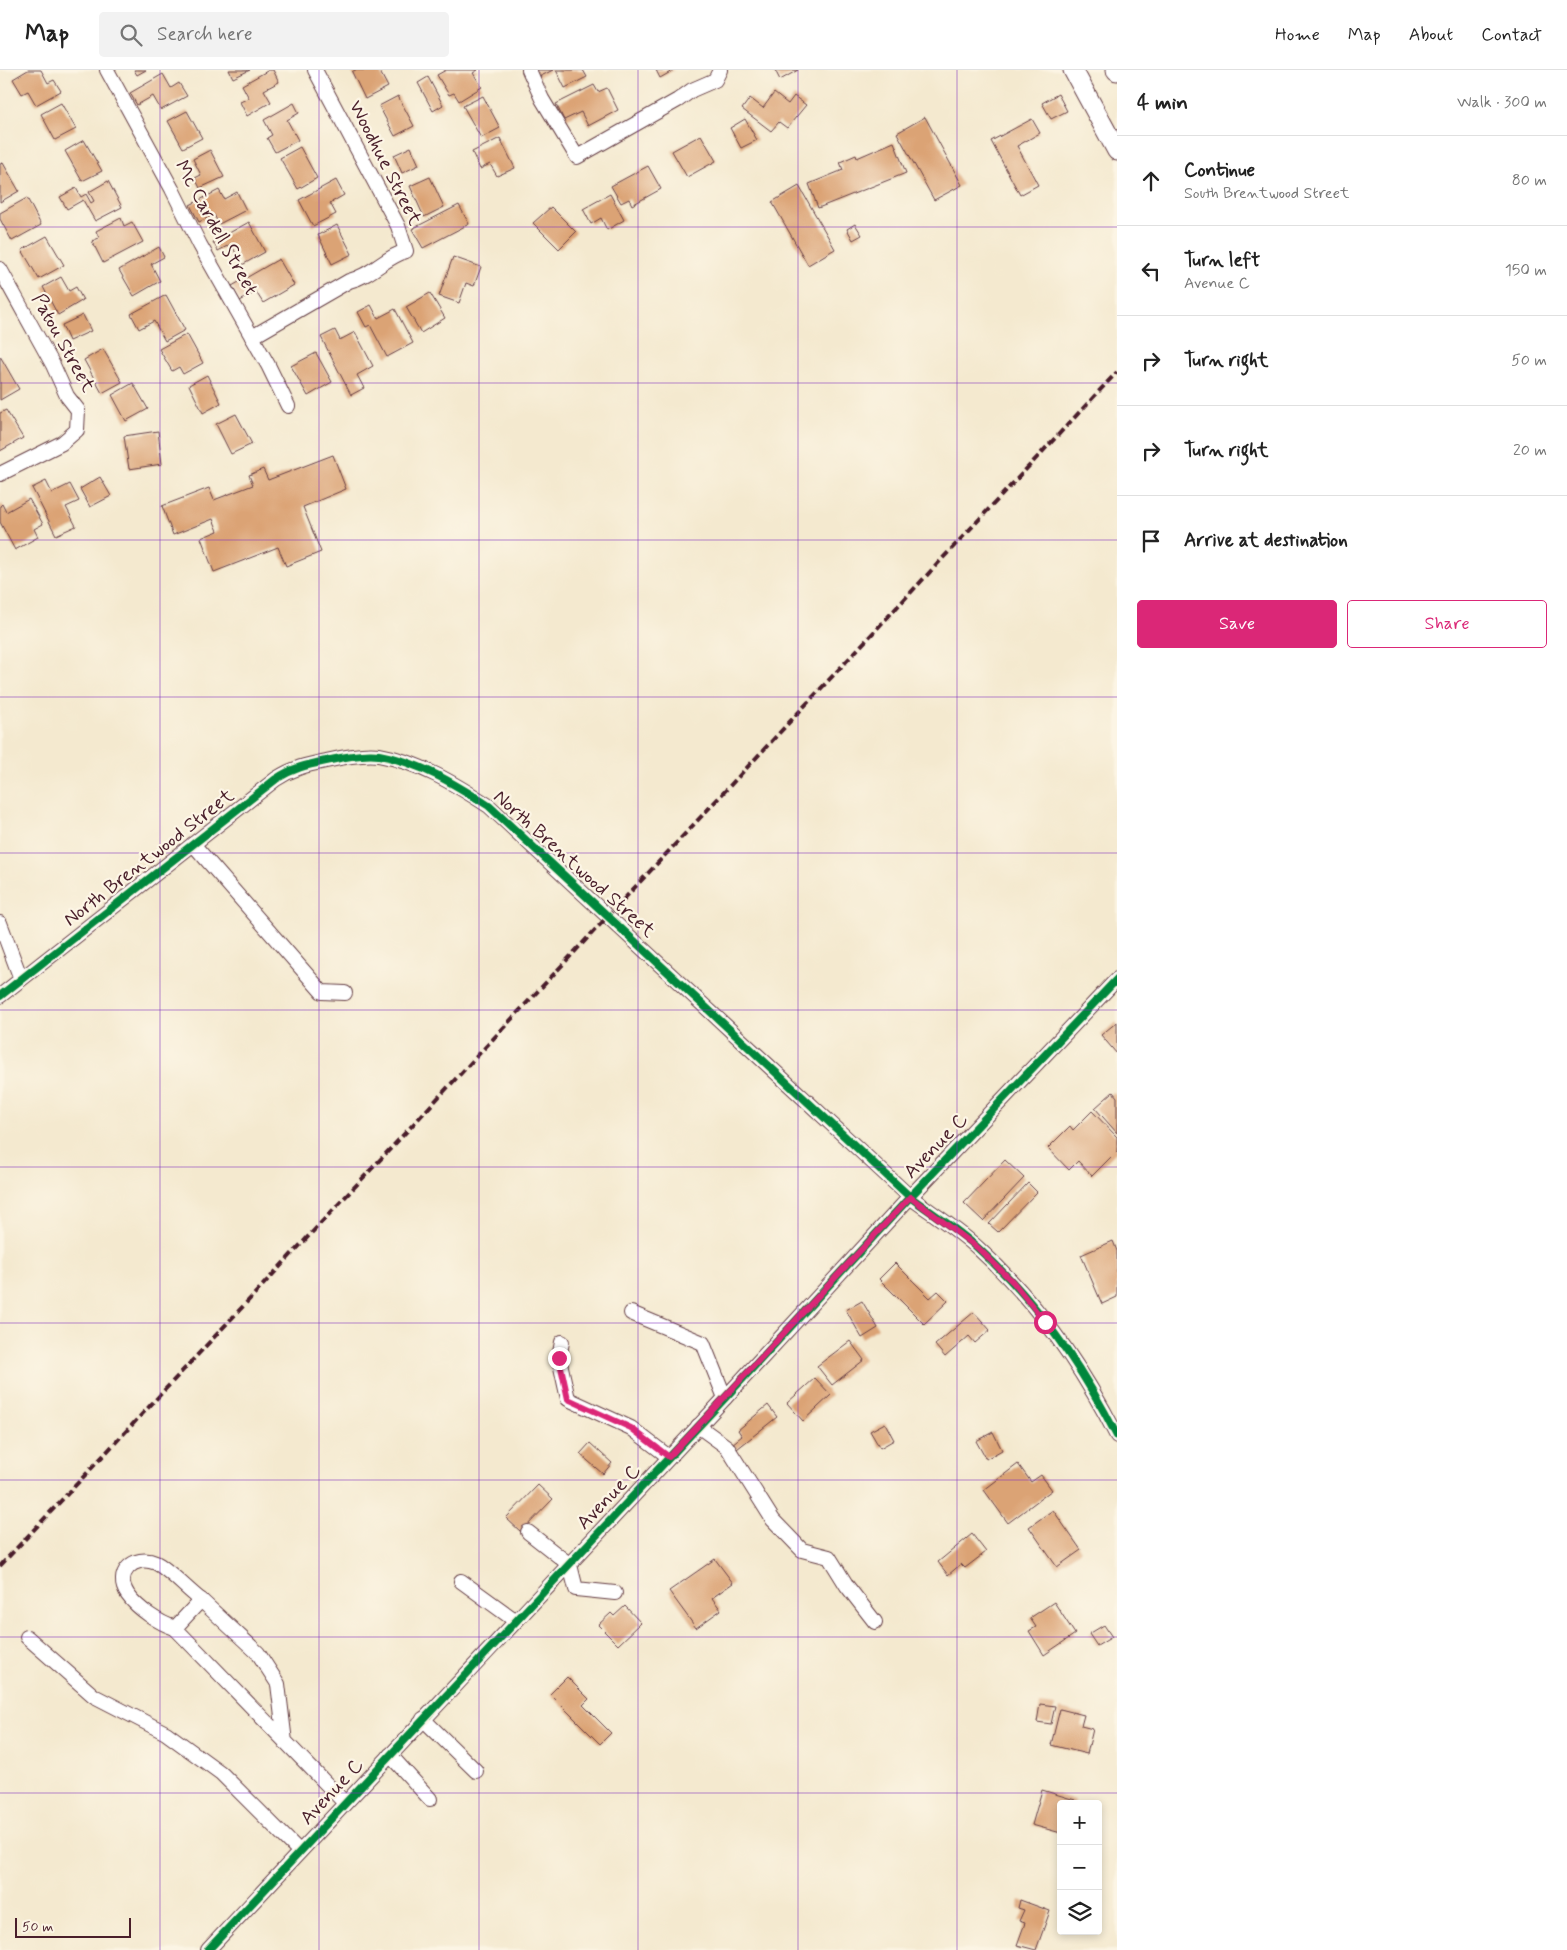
<!DOCTYPE html>
<meta charset="utf-8">
<style>
body{margin:0;font-family:Mynerve,sans-serif;background:#f2f2f2;color:#222}
.controls{position:absolute;right:15px;bottom:15px;display:grid;overflow:hidden;border-radius:5px;box-shadow:0 2px 8px #0003}
.controls button{width:45px;height:45px;display:grid;place-items:center;padding:0;border:0;border-bottom:1px solid #e0e0e0;background:#fff;color:#222;font:25px sans-serif}
.scale{position:absolute;left:15px;bottom:12px;width:116px;box-sizing:border-box;padding-left:5px;border:2px solid #4a1f2b;border-top:0;font-size:14px;line-height:18px;white-space:nowrap;color:#4a1f2b;-webkit-text-stroke:4px #fcf5e5;paint-order:stroke}
.stop{position:absolute;width:15px;height:15px;margin:-11px;border:4px solid #db2777;border-radius:50%;background:#fff}
.stop.end{background:#db2777;border-color:#fff;box-shadow:0 1px 5px #0008}
.list{margin:0;padding:0;list-style:none}
h2{display:flex;justify-content:space-between;align-items:center;height:65px;margin:0;padding:0 20px;font-size:21px}
h2 small{font-size:16px;font-weight:400;color:#767676}
.list li{display:grid;grid-template-columns:32px 1fr auto;gap:15px;align-items:center;box-sizing:border-box;height:90px;padding:0 20px;border-top:1px solid #e0e0e0}
.list b{display:block;font-size:19px;white-space:nowrap}
.list p{margin:0;font-size:16px;white-space:nowrap;color:#767676}
.list em{font-size:16px;font-style:normal;color:#767676}
.actions{display:flex;gap:10px;padding:15px 20px}
.actions a{flex:1;padding:11px 0;border:1px solid #db2777;border-radius:5px;text-align:center;font-size:18px;color:#db2777}
.actions .main{background:#db2777;color:#fff}
.icon{flex:none;width:28px;height:28px;fill:none;stroke:currentColor;stroke-width:2;stroke-linecap:round;stroke-linejoin:round}
.map{position:relative;flex:none;width:1117px;height:1880px;overflow:hidden}
header{display:flex;align-items:center;gap:30px;box-sizing:border-box;height:70px;padding:0 25px;background:#fff;border-bottom:1px solid #e0e0e0}
header strong{font-size:24px}
nav{display:flex;gap:28px;margin-inline-start:auto;font-size:18px}
.search{width:350px;height:45px;background:#f2f2f2;display:flex;align-items:center;gap:12px;box-sizing:border-box;padding:0 18px;border-radius:5px;color:#767676;font-size:19px}
main{display:flex}
aside{flex:1;background:#fff}
.map>svg:first-child{display:block}
.building{fill:#dba375}
.lines{fill:none;stroke-linecap:round;stroke-linejoin:round}
.minor-casing{stroke:#643d44;stroke-width:16}
.secondary-casing{stroke:#643d44;stroke-width:21}
.minor{stroke:#fff;stroke-width:14}
.secondary{stroke:#fff;stroke-width:19}
.rail{stroke:#4a1f2b;stroke-width:4;stroke-dasharray:8 4;stroke-linecap:butt}
.cycleway-casing{stroke:#fcf5e5;stroke-width:11}
.cycleway{stroke:#00873e;stroke-width:8}
.route{stroke:#db2777;stroke-width:6}
.grid{fill:none;stroke:#7b2cbf;stroke-width:1;stroke-opacity:0.55}
.labels{text-anchor:middle;dominant-baseline:central;stroke-width:4.5;stroke-linejoin:round;paint-order:stroke}
.street-label{font-size:20px;fill:#4a1f2b;stroke:#fcf5e5}
</style>
<header>
<strong>Map</strong>
<div class="search"><svg class="icon" aria-label="search" viewBox="0 0 24 24"><circle cx="10" cy="10" r="6"/><path d="M15 15l6 6"/></svg>Search here</div>
<nav><a>Home</a><a>Map</a><a>About</a><a>Contact</a></nav>
</header>
<main>
<div class="map">
<svg width="1117" height="1880" viewBox="0 0 1117 1880">
<rect width="100%" height="100%" fill="#fcf5e5"/>
<filter id="ink" filterUnits="userSpaceOnUse"><feTurbulence type="fractalNoise" baseFrequency=".02" numOctaves="2"/><feDisplacementMap in="SourceGraphic" scale="10" xChannelSelector="R" yChannelSelector="G"/><feConvolveMatrix kernelMatrix="1 2 1 2 8 2 1 2 1" color-interpolation-filters="sRGB"/></filter>
<filter id="wash" filterUnits="userSpaceOnUse"><feTurbulence type="fractalNoise" baseFrequency=".0096" numOctaves="4" result="noise"/><feDisplacementMap in="SourceGraphic" scale="20" xChannelSelector="R" yChannelSelector="G"/><feGaussianBlur stdDeviation="1.12" result="paint"/><feColorMatrix in="noise" values="0 0 0 0 0 0 0 0 0 0 0 0 0 0 0 0 0 1.4 0 .05"/><feComposite in="paint" operator="in"/></filter>
<g filter="url(#wash)">
<rect width="100%" height="100%" fill="#f4e9cf"/>
<g id="blocks">
<!-- building -->
<g class="building">
<polygon points="28,0 41,0 48,13 54,10 61,21 36,35 28,21 22,24 13,9"/>
<polygon points="134,0 146,0 137,5"/>
<polygon points="229,0 250,0 233,8"/>
<polygon points="269,0 273,0 279,12 264,20 271,32 247,46 240,32 249,28 242,15"/>
<polygon points="355,0 379,0 388,17 365,29 352,2"/>
<polygon points="446,0 478,0 473,3 482,17 459,31 454,23 449,25 437,5"/>
<polygon points="530,0 553,0 535,9"/>
<polygon points="556,0 583,0 587,7 565,18"/>
<polygon points="656,0 674,0 660,8"/>
<polygon points="775,0 798,0 780,10"/>
<polygon points="163,4 171,18 179,13 187,26 161,40 153,26 137,35 130,23"/>
<polygon points="428,7 443,35 433,41 418,13"/>
<polygon points="594,15 598,22 607,18 618,40 588,56 581,42 564,50 556,34"/>
<polygon points="774,23 788,34 794,26 806,35 787,58 779,52 771,61 742,39 750,28 763,38"/>
<polygon points="1058,24 1067,41 1051,49 1042,33"/>
<polygon points="398,26 414,56 395,66 379,36"/>
<polygon points="483,26 500,58 481,68 463,36"/>
<polygon points="61,33 76,59 55,70 41,44"/>
<polygon points="294,33 299,43 287,50 298,70 275,82 267,68 272,65 264,50"/>
<polygon points="187,41 202,68 183,78 168,51"/>
<polygon points="925,47 962,115 934,130 897,63"/>
<polygon points="745,49 757,70 741,78 730,58"/>
<polygon points="1032,49 1040,63 1017,76 1038,115 1020,125 991,71"/>
<polygon points="701,65 716,91 687,107 672,81"/>
<polygon points="500,68 515,98 497,106 490,94 480,99 472,82"/>
<polygon points="84,70 102,101 82,111 65,81"/>
<polygon points="894,72 906,103 818,138 809,114 843,100 840,92 856,85 857,88"/>
<polygon points="300,77 317,108 298,119 280,88"/>
<polygon points="411,77 419,95 402,103 394,85"/>
<polygon points="210,80 224,107 200,118 195,108 201,105 193,89"/>
<polygon points="3,93 19,121 0,132 0,94"/>
<polygon points="648,96 661,119 632,135 629,129 621,133 611,116"/>
<polygon points="430,107 444,137 424,147 410,116"/>
<polygon points="336,110 344,125 330,133 336,144 313,156 299,130"/>
<polygon points="108,111 122,137 95,151 83,130 67,139 60,127 76,118 81,127 86,124 91,133 94,131 89,122"/>
<polygon points="799,116 835,179 808,195 772,132"/>
<polygon points="219,120 224,129 237,122 246,140 219,154 214,145 199,152 190,135"/>
<polygon points="610,124 624,150 607,160 601,148 591,154 583,139"/>
<polygon points="27,128 41,155 12,171 0,149 0,143"/>
<polygon points="459,135 469,154 423,178 412,159"/>
<polygon points="551,137 576,162 559,179 533,153"/>
<polygon points="121,148 124,156 132,152 143,172 103,193 92,171 99,168 96,161"/>
<polygon points="249,152 265,182 242,195 231,174 218,181 213,172"/>
<polygon points="855,154 862,165 853,170 847,159"/>
<polygon points="337,155 352,184 332,194 318,165"/>
<polygon points="47,166 64,195 39,209 22,180"/>
<polygon points="159,177 164,187 151,194 160,211 134,226 119,200"/>
<polygon points="453,187 481,197 474,216 466,213 459,233 439,226"/>
<polygon points="279,189 294,215 263,233 256,222 240,231 232,216"/>
<polygon points="61,207 69,221 76,217 83,230 58,245 43,217"/>
<polygon points="430,223 445,248 421,263 406,237"/>
<polygon points="166,225 185,260 165,271 154,251 139,259 131,244"/>
<polygon points="371,235 378,248 395,239 413,273 387,287 370,255 366,257 358,242"/>
<polygon points="83,245 91,261 69,271 62,255"/>
<polygon points="335,260 340,270 355,262 373,296 357,305 364,318 351,325 321,267"/>
<polygon points="187,264 203,293 183,304 179,297 172,301 159,279"/>
<polygon points="103,279 122,312 102,323 84,290"/>
<polygon points="316,283 332,312 308,326 291,296"/>
<polygon points="0,286 19,319 0,330"/>
<polygon points="207,305 221,333 203,343 189,315"/>
<polygon points="133,313 148,339 126,351 112,325"/>
<polygon points="6,340 23,368 0,381 0,343"/>
<polygon points="236,344 252,374 231,384 216,354"/>
<polygon points="158,361 162,394 129,399 124,366"/>
<polygon points="333,385 346,419 303,437 321,482 286,496 278,477 214,502 201,468 218,461 213,449 173,465 162,436 209,418 214,430 253,415 249,405 263,399 268,410"/>
<polygon points="100,407 111,426 90,437 80,419"/>
<polygon points="46,411 52,423 70,414 79,431 66,437 76,456 56,465 32,418"/>
<polygon points="29,429 43,454 34,459 38,467 15,480 0,452 0,436 2,434 6,442"/>
<polygon points="1117,952 1117,984 1101,965"/>
<polygon points="1113,1022 1117,1027 1117,1063 1095,1038"/>
<polygon points="1092,1041 1117,1067 1117,1081 1092,1106 1078,1091 1069,1100 1048,1078 1070,1056 1073,1060"/>
<polygon points="1005,1090 1024,1108 983,1151 964,1133"/>
<polygon points="1028,1113 1037,1122 998,1162 989,1154"/>
<polygon points="1113,1171 1117,1181 1117,1227 1102,1234 1081,1185"/>
<polygon points="895,1193 930,1228 938,1221 948,1231 924,1254 879,1209"/>
<polygon points="862,1231 878,1258 862,1268 846,1240"/>
<polygon points="974,1242 990,1260 975,1273 969,1266 945,1287 935,1275"/>
<polygon points="850,1271 864,1290 832,1315 817,1296"/>
<polygon points="815,1308 831,1325 803,1351 787,1333"/>
<polygon points="768,1335 777,1347 737,1379 732,1374 742,1366 738,1360"/>
<polygon points="885,1353 894,1370 880,1378 870,1361"/>
<polygon points="993,1362 1002,1380 986,1389 976,1371"/>
<polygon points="590,1373 612,1393 603,1404 580,1384"/>
<polygon points="1018,1394 1031,1412 1041,1405 1052,1420 1008,1453 984,1420"/>
<polygon points="538,1415 553,1429 521,1462 506,1448"/>
<polygon points="1053,1440 1081,1480 1057,1497 1029,1457"/>
<polygon points="972,1464 986,1482 965,1498 961,1494 948,1505 938,1492"/>
<polygon points="715,1489 733,1513 712,1528 721,1540 696,1558 669,1521"/>
<polygon points="1054,1532 1075,1564 1044,1585 1029,1561 1036,1557 1030,1548"/>
<polygon points="625,1536 641,1553 618,1575 598,1555 611,1543 614,1546"/>
<polygon points="1104,1555 1112,1567 1097,1576 1089,1564"/>
<polygon points="567,1607 589,1629 583,1635 611,1663 600,1674 550,1624"/>
<polygon points="1040,1634 1055,1636 1051,1654 1037,1652"/>
<polygon points="1060,1639 1084,1645 1081,1656 1093,1659 1087,1684 1051,1675"/>
<polygon points="1042,1720 1075,1730 1074,1734 1061,1734 1061,1763 1032,1755"/>
<polygon points="1020,1830 1050,1841 1036,1880 1017,1875 1025,1853 1019,1851 1024,1840 1018,1838"/>
</g>
</g>
</g>
<g filter="url(#ink)">
<use href="#blocks" fill-opacity="0" stroke="#643d44" stroke-width="1"/>
<g class="lines">
<!-- minor casing -->
<g class="minor-casing">
<g id="minor">
<polyline points="107,0 172,119 200,175 268,295 288,336"/>
<polyline points="529,0 542,29 577,87 678,30 692,20 715,10 720,0"/>
<polyline points="0,199 53,295 67,326 78,340 77,360 62,373 0,404"/>
<path d="M252,267L349,211C373,205 385,187 406,181L398,156L315,0"/>
<polyline points="193,774 322,922 345,923"/>
<polyline points="0,853 21,909"/>
<path d="M0,926L276,709C293,698 306,695 326,691C339,688 365,683 379,685C419,692 455,714 489,736L910,1127C933,1144 959,1160 980,1180C1037,1232 1082,1297 1117,1366"/>
<polyline points="631,1243 703,1273 725,1328"/>
<polyline points="562,1272 559,1288 568,1329 631,1358 669,1387"/>
<polyline points="698,1356 727,1377 773,1450 802,1480 829,1487 847,1516 875,1552"/>
<polyline points="528,1462 570,1495 576,1519 615,1523"/>
<polyline points="461,1511 516,1551"/>
<path d="M175,1558C159,1553 138,1539 128,1525C113,1504 134,1483 156,1493C167,1498 190,1522 201,1530"/>
<polyline points="27,1567 94,1626 166,1663 221,1703 299,1781"/>
<polyline points="423,1649 476,1701"/>
<polyline points="285,1672 278,1614 258,1583 201,1530 175,1558 344,1732"/>
<polyline points="390,1685 430,1729"/>
<polyline points="208,1880 725,1328 910,1127 1117,909"/>
</g>
</g>
<!-- secondary casing -->
<g class="secondary-casing">
<g id="secondary">
<polyline points="1073,0 1117,81"/>
<polyline points="1116,0 1117,1"/>
</g>
</g>
<!-- minor -->
<use href="#minor" class="minor"/>
<!-- secondary -->
<use href="#secondary" class="secondary"/>
<!-- rail -->
<polyline class="rail" points="0,1496 1117,302"/>
<!-- cycleway casing -->
<g class="cycleway-casing">
<g id="cycleway">
<path d="M0,926L276,709C293,698 306,695 326,691C339,688 365,683 379,685C419,692 455,714 489,736L910,1127C933,1144 959,1160 980,1180C1037,1232 1082,1297 1117,1366"/>
<polyline points="208,1880 725,1328 910,1127 1117,909"/>
</g>
</g>
<!-- cycleway -->
<use href="#cycleway" class="cycleway"/>
</g>
</g>
<g class="lines" filter="url(#ink)">
<!-- route -->
<polyline class="route" points="559,1288 568,1329 631,1358 669,1387 910,1127 978,1178 1013,1212 1045,1252"/>
</g>
<!-- grid -->
<path class="grid" d="M160,0V1880M319,0V1880M479,0V1880M638,0V1880M798,0V1880M957,0V1880M0,157H1117M0,313H1117M0,470H1117M0,627H1117M0,783H1117M0,940H1117M0,1097H1117M0,1253H1117M0,1410H1117M0,1567H1117M0,1723H1117"/>
<g class="labels">
<!-- street labels -->
<g class="street-label">
<text transform="translate(385 93) rotate(63)">Woodhue Street</text>
<text transform="translate(216 158) rotate(61)">Mc Cardell Street</text>
<text transform="translate(63 273) rotate(61)">Patou Street</text>
<text transform="translate(149 788) rotate(-38)">North Brentwood Street</text>
<text transform="translate(574 794) rotate(42)">North Brentwood Street</text>
<text transform="translate(936 1076) rotate(-46)">Avenue C</text>
<text transform="translate(609 1427) rotate(-46)">Avenue C</text>
<text transform="translate(332 1722) rotate(-47)">Avenue C</text>
</g>
</g>
</svg>
<div class="controls">
<button>+</button>
<button>−</button>
<button><svg class="icon" aria-label="layers" viewBox="0 0 24 24"><path d="M12 4l9 5-9 5-9-5zM3 14l9 5 9-5"/></svg></button>
</div>
<div class="scale">50 m</div>
<div class="stop" style="left:1045px;top:1252px"></div>
<div class="stop end" style="left:559px;top:1288px"></div>
</div>
<aside>
<h2>4 min<small>Walk · 300 m</small></h2>
<ul class="list">
<li><svg class="icon" aria-label="ahead" viewBox="0 0 24 24"><path d="M12 20V5M6 11l6-6 6 6"/></svg><div><b>Continue</b><p>South Brentwood Street</p></div><em>80 m</em></li>
<li><svg class="icon" aria-label="left" viewBox="0 0 24 24"><path d="M17 20v-9H6M10 6l-5 5 5 5"/></svg><div><b>Turn left</b><p>Avenue C</p></div><em>150 m</em></li>
<li><svg class="icon" aria-label="right" viewBox="0 0 24 24"><path d="M7 20v-9h11M14 6l5 5-5 5"/></svg><div><b>Turn right</b></div><em>50 m</em></li>
<li><svg class="icon" aria-label="right" viewBox="0 0 24 24"><path d="M7 20v-9h11M14 6l5 5-5 5"/></svg><div><b>Turn right</b></div><em>20 m</em></li>
<li><svg class="icon" aria-label="arrive" viewBox="0 0 24 24"><path d="M6 21V4h12l-3 4 3 4H6"/></svg><div><b>Arrive at destination</b></div></li>
</ul>
<div class="actions"><a class="main">Save</a><a>Share</a></div>
</aside>
</main>
